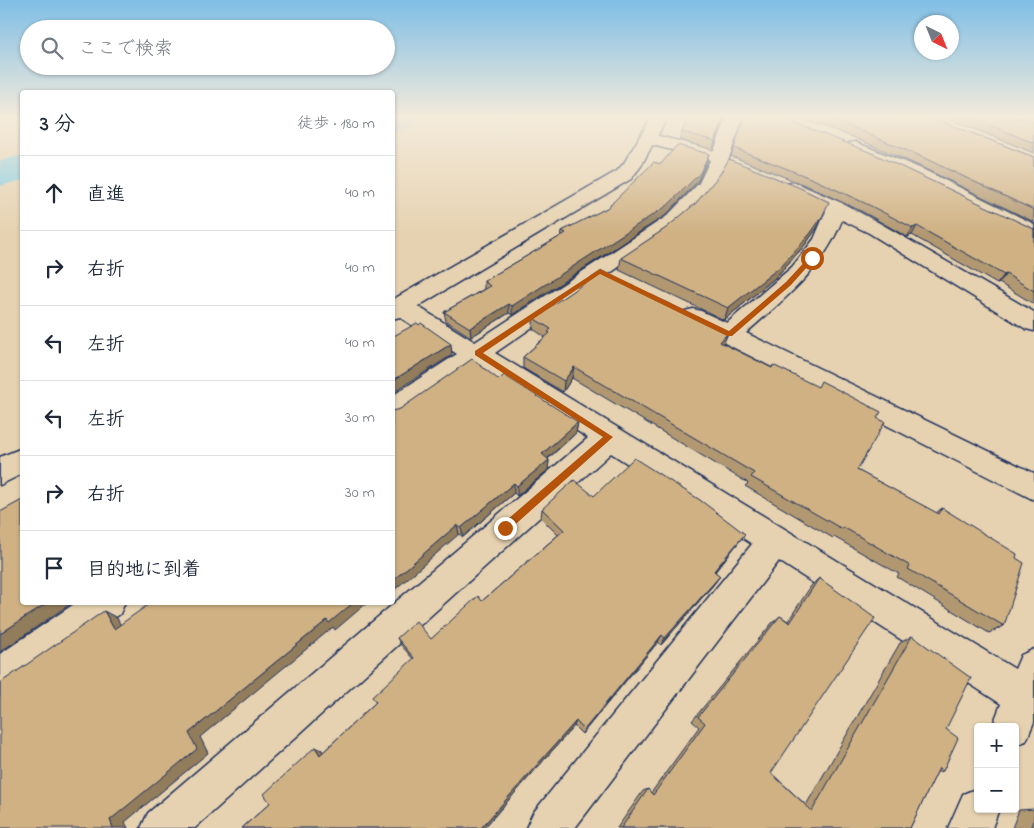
<!DOCTYPE html>
<html lang="ja">
<meta charset="utf-8">
<style>
body{margin:0;font-family:"Indie Flower","Klee One",sans-serif;background:#f2f2f3;color:#1f2937}
.controls{position:absolute;right:15px;bottom:15px;display:grid;overflow:hidden;border-radius:5px;box-shadow:0 1px 4px #0004}
.controls button{width:45px;height:45px;display:grid;place-items:center;padding:0;border:0;border-bottom:1px solid #e0e1e3;background:#fff;color:#1f2937;font:25px sans-serif}
.compass{position:absolute;left:914px;top:15px;width:45px;height:45px;border-radius:50%;background:#fff;box-shadow:0 1px 4px #0004;rotate:137deg}
.stop{position:absolute;width:15px;height:15px;margin:-11px;border:4px solid #b45309;border-radius:50%;background:#fff}
.stop.end{background:#b45309;border-color:#fff;box-shadow:0 1px 5px #0008}
.list{margin:0;padding:0;list-style:none}
h2{display:flex;justify-content:space-between;align-items:center;height:65px;margin:0;padding:0 20px;font-size:21px}
h2 small{font-size:16px;font-weight:400;color:#747a83}
.list li{display:grid;grid-template-columns:32px 1fr auto;gap:15px;align-items:center;box-sizing:border-box;height:75px;padding:0 20px;border-top:1px solid #e0e1e3}
.list b{display:block;font-size:19px;white-space:nowrap}
.list em{font-size:16px;font-style:normal;color:#747a83}
.icon{flex:none;width:28px;height:28px;fill:none;stroke:currentColor;stroke-width:2;stroke-linecap:round;stroke-linejoin:round}
.map{position:relative;flex:none;width:1034px;height:828px;overflow:hidden}
.search{position:absolute;background:#fff;box-shadow:0 1px 4px #0004;left:20px;top:20px;width:375px;height:55px;display:flex;align-items:center;gap:12px;box-sizing:border-box;padding:0 18px;border-radius:28px;color:#747a83;font-size:19px}
.panel{position:absolute;background:#fff;box-shadow:0 1px 4px #0004;left:20px;top:90px;width:375px;height:515px;border-radius:5px}
.map>svg:first-child{display:block}
.lines{fill:none;stroke-linecap:round;stroke-linejoin:round}
.river{fill:#83cde4;fill-rule:evenodd}
.street-casing{stroke:#1b2f5e;stroke-width:3}
.secondary-casing{stroke:#1b2f5e;stroke-width:3}
.street{fill:#e6d2b0;fill-rule:evenodd}
.secondary{fill:#e6d2b0;fill-rule:evenodd}
.wall{fill:#b29871;stroke:#1b2f5e}
.shaded-wall{fill:#917c5c;stroke:#1b2f5e}
.building{fill:#cfb183;stroke:#1b2f5e}
.route{fill:#b45309}
</style>
<div class="map">
<svg width="1034" height="828" viewBox="0 0 1034 828">
<rect width="100%" height="100%" fill="#e6d2b0"/>
<filter id="ink" filterUnits="userSpaceOnUse"><feTurbulence type="fractalNoise" baseFrequency=".02" numOctaves="2"/><feDisplacementMap in="SourceGraphic" scale="10" xChannelSelector="R" yChannelSelector="G"/><feConvolveMatrix kernelMatrix="1 2 1 2 8 2 1 2 1" color-interpolation-filters="sRGB"/></filter>
<g filter="url(#ink)">
<g class="lines">
<!-- river -->
<g class="river">
<polygon points="392,118 416,118 412,126 392,133"/>
<polygon points="22,155 22,180 0,186 0,161"/>
</g>
<!-- street casing -->
<g class="street-casing">
<g id="street">
<polygon points="727,118 743,118 729,158 716,185 681,224 495,353 1015,669 1021,655 1034,649 1034,722 1026,741 1015,745 1015,727 992,727 1001,704 779,561 575,828 526,828 533,813 752,544 611,453 195,828 141,828 148,813 588,438 476,366 402,418 392,421 392,396 457,354 393,313 393,301 401,299 409,301 475,342 667,216 699,183 710,160 641,142 639,138 641,134 647,133 714,150"/>
<polygon points="855,142 922,169 1034,224 1034,238 1027,236 910,177 849,151 846,147 849,143"/>
<path d="M794,182L844,204L883,225L1034,312V331L1026,329L869,233L842,220C824,268 784,299 746,333L1034,473V500L685,323L681,317L685,311L693,309L701,311L727,323L792,267L814,239L826,211L787,192L785,188L787,184Z"/>
<polygon points="77,602 125,602 120,614 13,689 0,695 0,654"/>
<polygon points="978,788 978,809 999,809 992,828 948,828 963,794"/>
</g>
</g>
<!-- secondary casing -->
<g class="secondary-casing">
<g id="secondary">
<polygon points="651,118 667,118 641,166 631,179 400,317 392,319 392,300 617,171 624,163"/>
<polygon points="22,448 22,474 0,485 0,457"/>
</g>
</g>
<!-- street -->
<use href="#street" class="street"/>
<!-- secondary -->
<use href="#secondary" class="secondary"/>
</g>
<!-- wall -->
<g class="wall">
<polygon points="682,118 725,118 713,150 680,140 682,132 687,121 682,120"/>
<polygon points="800,118 933,118 1034,157 1034,222 915,164 850,136"/>
<polygon points="947,118 1024,118 1034,122 1034,153"/>
<polygon points="734,148 1034,229 1034,304 999,283 997,284 912,235 907,237 865,213 810,187 731,156"/>
<polygon points="706,163 697,182 666,215 512,315 509,313 471,337 446,321 444,312 484,289 484,281 561,236 562,231 607,208 661,164"/>
<polygon points="817,228 805,245 775,278 724,320 619,270 621,258"/>
<polygon points="533,318 728,333 723,344 877,418 857,470 936,513 942,508 1016,558 1004,626 989,633 897,577 899,574 834,537 833,538 745,486 748,483 572,378 563,392 523,368 523,357 545,337 533,329"/>
<polygon points="499,380 578,422 576,433 548,459 549,460 548,470 517,496 514,493 463,537 459,534 400,409"/>
<polygon points="594,496 738,543 715,572 720,576 714,584 661,645 658,642 582,734 574,726 484,828 242,828 270,803 315,747 322,750 323,752 376,702 413,659 401,645 397,638 431,639 482,601 558,535 541,518 542,509"/>
<polygon points="819,578 771,773 806,805 900,643 912,636 946,729 943,771 937,772 910,828 617,828 643,791 648,789 651,793 699,727 692,721 772,623 780,616 788,621 811,586"/>
<polygon points="1034,809 1034,828 1012,828 1019,810"/>
</g>
<!-- shaded-wall -->
<g class="shaded-wall">
<polygon points="724,118 725,118 713,150 715,141"/>
<polygon points="709,154 706,163 697,182 666,215 512,315 512,306"/>
<polygon points="822,217 817,228 805,245 775,278 724,320 728,308"/>
<polygon points="917,226 912,235 907,237 913,228"/>
<polygon points="1006,274 999,283 997,284 1004,275"/>
<polygon points="509,304 509,313 471,337 470,328"/>
<polygon points="728,333 723,345 720,342"/>
<polygon points="451,344 452,355 392,393 392,381"/>
<polygon points="574,367 572,378 563,392 564,381"/>
<polygon points="578,422 576,433 541,464 542,454"/>
<polygon points="549,460 548,470 517,496 517,486"/>
<polygon points="514,483 514,493 463,537 461,528"/>
<polygon points="457,525 459,534 392,592 392,581"/>
<polygon points="745,534 738,543 708,580 714,571"/>
<polygon points="720,576 714,584 661,645 665,638"/>
<polygon points="48,602 73,602 0,652 0,634"/>
<polygon points="354,602 368,602 335,630 333,627 200,737 208,753 125,822 128,828 113,828 110,820 189,733 327,620"/>
<polygon points="104,611 117,618 126,636 114,629"/>
<polygon points="662,635 658,642 582,734 584,730"/>
<polygon points="576,721 574,726 484,828 481,828"/>
<polygon points="315,747 322,750 327,758 320,755"/>
</g>
<!-- building -->
<g class="building">
<polygon points="688,118 724,118 715,141 682,132"/>
<polygon points="744,118 782,118 872,153 1034,229 1034,291 1006,274 1004,275 917,226 913,228 869,205 813,179 734,148"/>
<polygon points="826,118 933,118 1034,157 1034,210 920,156 854,128"/>
<polygon points="972,118 1024,118 1034,122 1034,143"/>
<polygon points="677,145 709,154 700,173 668,205 512,306 509,304 470,328 444,312 490,286 484,281 566,233 562,231 607,208 654,162 661,164"/>
<polygon points="729,159 798,187 829,202 822,217 810,234 780,267 728,308 621,258 666,228 696,203 720,174"/>
<polygon points="602,271 728,333 720,342 772,368 773,365 818,387 821,381 881,412 877,418 885,422 857,470 939,514 942,508 1017,554 1016,558 1024,563 1004,626 908,569 910,566 843,527 842,529 751,477 754,473 574,367 564,381 523,357 550,333 548,332 551,329 533,318"/>
<polygon points="417,323 419,325 421,323 451,344 392,381 392,337"/>
<polygon points="472,359 499,380 504,375 578,422 542,454 549,460 517,486 514,483 461,528 457,525 392,581 392,411 400,409"/>
<polygon points="634,458 700,500 745,534 714,571 720,576 665,638 662,635 584,730 576,721 481,828 242,828 270,803 264,794 315,747 320,755 376,702 372,697 414,658 397,638 416,621 431,639 478,596 482,601 564,530 542,509 574,480 594,496"/>
<polygon points="22,500 22,602 48,602 0,634 0,512"/>
<polygon points="819,578 875,618 771,773 812,811 912,636 971,678 946,729 958,738 943,771 939,768 910,828 621,828 648,789 653,795 705,723 698,717 780,616 790,623"/>
<polygon points="152,602 354,602 329,623 327,620 189,733 197,749 110,820 113,828 0,828 0,683 104,611 114,629"/>
<polygon points="1034,819 1034,828 1030,828"/>
</g>
</g>
<!-- sky -->
<linearGradient id="sky" x2="0" y2="1"><stop stop-color="#7fbee6"/><stop offset="0.5" stop-color="#f4ebdb"/><stop offset="1" stop-color="#f4ebdb" stop-opacity="0"/></linearGradient>
<rect width="1034" height="234" fill="url(#sky)"/>
<!-- route -->
<polygon class="route" points="809,257 815,258 791,285 732,336 727,336 600,274 483,353 613,437 508,531 501,531 501,525 603,437 475,355 475,351 600,269 729,331 786,282"/>
</svg>
<div class="controls">
<button>+</button>
<button>−</button>
</div>
<svg class="compass" viewBox="-18 -18 36 36"><path d="M0-13l5 13h-10z" fill="#e53935"/><path d="M0 13l5-13h-10z" fill="#747a83"/></svg>
<div class="stop" style="left:812px;top:258px"></div>
<div class="stop end" style="left:505px;top:528px"></div>
<div class="search"><svg class="icon" aria-label="search" viewBox="0 0 24 24"><circle cx="10" cy="10" r="6"/><path d="M15 15l6 6"/></svg>ここで検索</div>
<section class="panel">
<h2>3 分<small>徒歩 · 180 m</small></h2>
<ul class="list">
<li><svg class="icon" aria-label="ahead" viewBox="0 0 24 24"><path d="M12 20V5M6 11l6-6 6 6"/></svg><div><b>直進</b></div><em>40 m</em></li>
<li><svg class="icon" aria-label="right" viewBox="0 0 24 24"><path d="M7 20v-9h11M14 6l5 5-5 5"/></svg><div><b>右折</b></div><em>40 m</em></li>
<li><svg class="icon" aria-label="left" viewBox="0 0 24 24"><path d="M17 20v-9H6M10 6l-5 5 5 5"/></svg><div><b>左折</b></div><em>40 m</em></li>
<li><svg class="icon" aria-label="left" viewBox="0 0 24 24"><path d="M17 20v-9H6M10 6l-5 5 5 5"/></svg><div><b>左折</b></div><em>30 m</em></li>
<li><svg class="icon" aria-label="right" viewBox="0 0 24 24"><path d="M7 20v-9h11M14 6l5 5-5 5"/></svg><div><b>右折</b></div><em>30 m</em></li>
<li><svg class="icon" aria-label="arrive" viewBox="0 0 24 24"><path d="M6 21V4h12l-3 4 3 4H6"/></svg><div><b>目的地に到着</b></div></li>
</ul>
</section>
</div>
